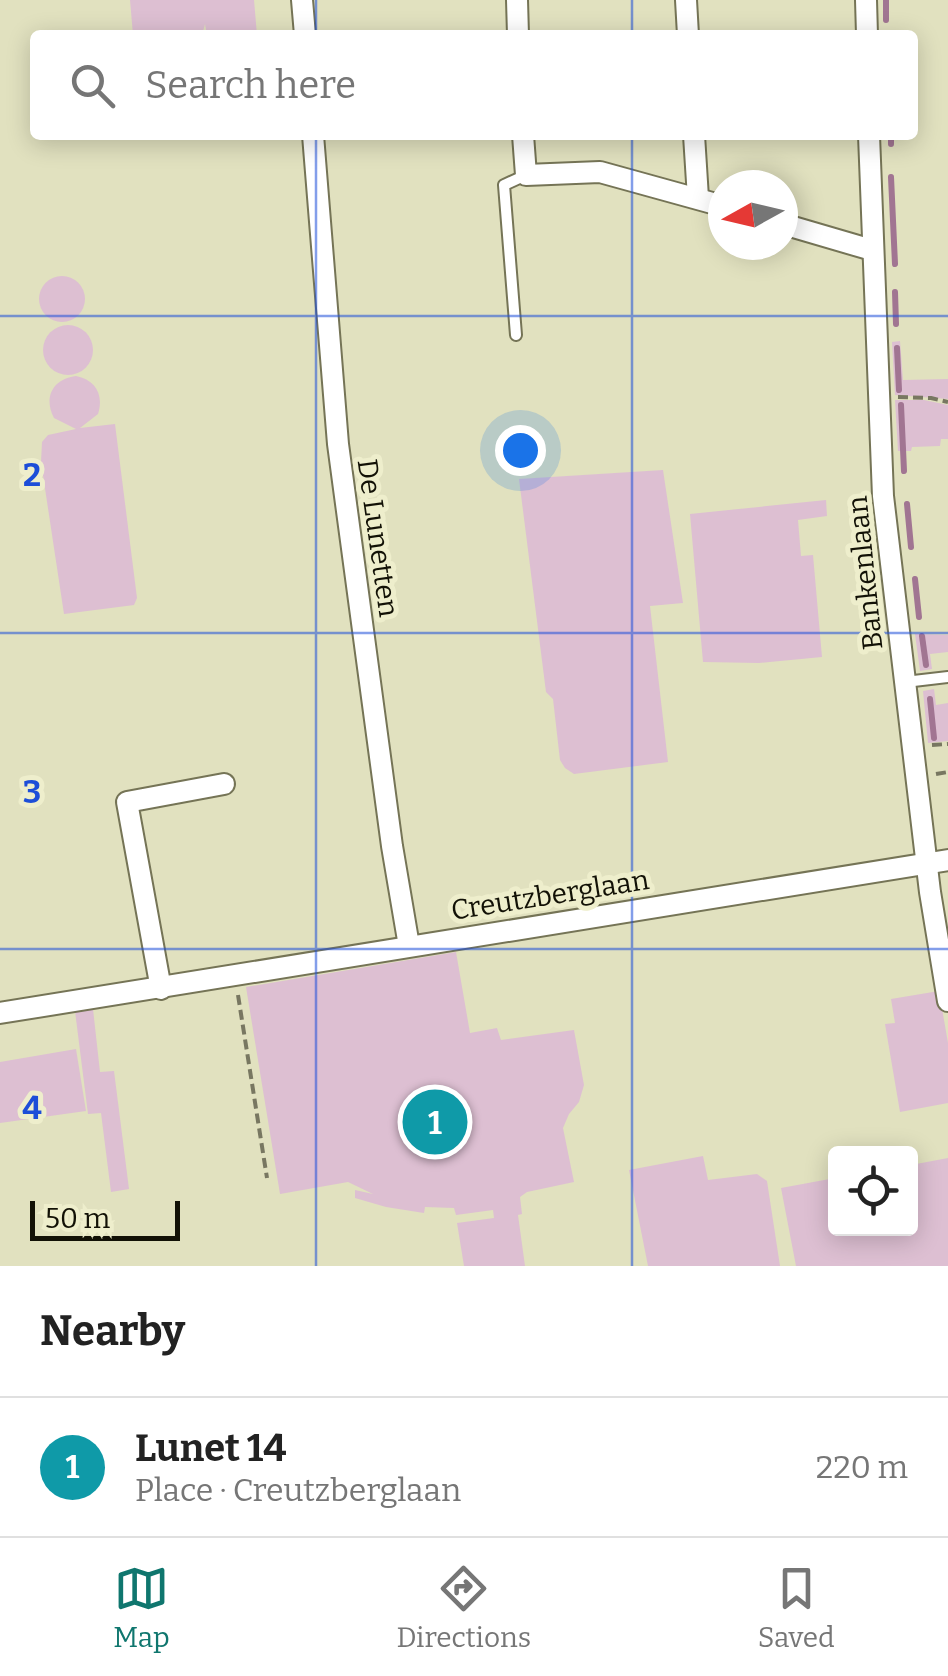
<!DOCTYPE html>
<meta charset="utf-8">
<style>
body{margin:0;font-family:Bitter,serif;background:#f6f6f6;color:#222}
.controls{position:absolute;right:30px;bottom:30px;display:grid;overflow:hidden;border-radius:10px;box-shadow:0 5px 25px #0003}
.controls button{width:90px;height:90px;display:grid;place-items:center;padding:0;border:0;border-bottom:2px solid #e0e0e0;background:#fff;color:#222;font:50px sans-serif}
.compass{position:absolute;left:708px;top:170px;width:90px;height:90px;border-radius:50%;background:#fff;box-shadow:0 5px 25px #0003;rotate:262deg}
.scale{position:absolute;left:30px;bottom:25px;width:150px;box-sizing:border-box;padding-left:10px;border:5px solid #121106;border-top:0;font-size:28px;line-height:35px;white-space:nowrap;color:#121106;-webkit-text-stroke:8px #eec;paint-order:stroke}
.you{position:absolute;left:520px;top:450px;width:35px;height:35px;margin:-25px;border:8px solid #fff;border-radius:50%;background:#1a73e8;box-shadow:0 0 0 15px #1a73e833}
.badge{display:grid;place-items:center;width:65px;height:65px;border-radius:50%;background:#0f766e;color:#fff;font-size:32px;font-weight:700}
.pin{position:absolute;translate:-50% -50%;border:5px solid #fff;box-shadow:0 2px 10px #0006}
.list{margin:0;padding:0;list-style:none}
h2{display:flex;justify-content:space-between;align-items:center;height:130px;margin:0;padding:0 40px;font-size:42px}
h2 small{font-size:32px;font-weight:400;color:#767676}
.list li{display:grid;grid-template-columns:65px 1fr auto;gap:30px;align-items:center;box-sizing:border-box;height:140px;padding:0 40px;border-top:2px solid #e0e0e0}
.list b{display:block;font-size:38px;white-space:nowrap}
.list p{margin:0;font-size:32px;white-space:nowrap;color:#767676}
.list em{font-size:32px;font-style:normal;color:#767676}
.icon{flex:none;width:55px;height:55px;fill:none;stroke:currentColor;stroke-width:2;stroke-linecap:round;stroke-linejoin:round}
.map{position:relative;flex:none;width:948px;height:1266px;overflow:hidden}
.search{position:absolute;background:#fff;box-shadow:0 5px 25px #0003;left:30px;right:30px;top:30px;height:110px;display:flex;align-items:center;gap:25px;box-sizing:border-box;padding:0 35px;border-radius:10px;color:#767676;font-size:38px}
.sheet{height:270px;background:#fff}
nav{display:flex;justify-content:space-around;align-items:center;box-sizing:border-box;height:140px;border-top:2px solid #e0e0e0;background:#fff;font-size:28px;color:#767676}
nav a{display:grid;justify-items:center;gap:5px}
nav .on{color:#0f766e}
.map>svg:first-child{display:block}
.green{fill:#ddbfd2}
.lines{fill:none;stroke-linecap:round;stroke-linejoin:round}
.stream{stroke:#a17592;stroke-width:6}
.lane-casing{stroke:#757456;stroke-width:14}
.street-casing{stroke:#757456;stroke-width:24}
.path{stroke:#787761;stroke-width:4;stroke-dasharray:10 5;stroke-linecap:butt}
.lane{stroke:#fff;stroke-width:10}
.street{stroke:#fff;stroke-width:20}
.grid{fill:none;stroke:#1d4ed8;stroke-width:2.5;stroke-opacity:0.55}
.labels{text-anchor:middle;dominant-baseline:central;stroke-width:10;stroke-linejoin:round;paint-order:stroke}
.street-label{font-size:28px;fill:#121106;stroke:#eec}
.grid-label{font-size:32px;text-anchor:middle;font-weight:bold;fill:#1d4ed8;stroke:#eec;stroke-width:10;stroke-linejoin:round;paint-order:stroke}
</style>
<div class="map">
<svg width="948" height="1266" viewBox="0 0 948 1266">
<rect width="100%" height="100%" fill="#e1e1bf"/>
<!-- green -->
<g class="green">
<polygon points="130,0 254,0 257,35 207,35 205,24 202,35 133,35"/>
<circle cx="62" cy="299" r="23"/>
<circle cx="68" cy="350" r="25"/>
<polygon points="900,341 903,380 948,379 948,399 895,395 892,342"/>
<path d="M76,376C96,380 104,395 98,414L80,428L115,424L137,598L134,605L64,614L41,462L42,442L48,435L76,429L54,418C43,397 53,379 76,376Z"/>
<polygon points="895,400 924,400 948,405 948,439 941,439 940,446 912,447 911,451 898,451"/>
<polygon points="663,470 683,603 650,606 668,762 574,774 565,768 560,760 553,699 546,692 519,479"/>
<polygon points="826,500 827,516 798,520 801,556 813,555 822,657 759,663 703,662 690,514"/>
<polygon points="915,634 948,635 948,652 930,654 932,669 920,671"/>
<polygon points="934,689 936,705 948,703 948,741 928,743 923,691"/>
<polygon points="456,952 470,1033 497,1028 501,1040 574,1030 584,1085 579,1102 569,1114 563,1128 574,1182 527,1192 520,1197 522,1214 518,1215 525,1266 464,1266 457,1223 494,1218 493,1210 456,1215 454,1208 425,1207 424,1213 386,1207 355,1198 355,1190 373,1194 348,1182 280,1194 246,987"/>
<polygon points="939,991 948,1043 948,1103 900,1112 885,1024 895,1023 891,999"/>
<polygon points="93,1009 100,1072 114,1071 129,1189 111,1192 101,1113 88,1114 75,1011"/>
<polygon points="76,1049 86,1111 0,1123 0,1062"/>
<polygon points="703,1156 708,1180 757,1174 767,1181 780,1266 648,1266 629,1170"/>
<polygon points="948,1158 948,1266 796,1266 781,1188 835,1178 836,1228 910,1228 911,1165"/>
</g>
<g class="lines">
<!-- stream -->
<g class="stream">
<polyline points="886,0 886,20"/>
<polyline points="891,135 891,144"/>
<polyline points="891,177 895,264"/>
<polyline points="895,292 896,324"/>
<polyline points="897,348 899,390"/>
<polyline points="901,405 904,471"/>
<polyline points="907,504 911,547"/>
<polyline points="915,579 919,617"/>
<polyline points="922,636 926,665"/>
<polyline points="930,699 934,738"/>
</g>
<!-- lane casing -->
<g class="lane-casing">
<g id="lane">
<polyline points="516,335 504,185 526,175"/>
<polyline points="905,682 948,677"/>
</g>
</g>
<!-- street casing -->
<g class="street-casing">
<g id="street">
<polyline points="302,0 305,35"/>
<polyline points="517,0 518,35"/>
<polyline points="686,0 688,35"/>
<polyline points="866,0 867,35"/>
<polyline points="313,135 338,444 392,846 409,946"/>
<polyline points="523,135 526,175 600,172 723,206"/>
<polyline points="694,135 698,198"/>
<polyline points="869,135 883,496 930,892 948,1001"/>
<polyline points="783,224 872,250"/>
<polyline points="161,989 127,802 224,784"/>
<polyline points="0,1013 948,860"/>
</g>
</g>
<!-- path -->
<g class="path">
<polyline points="898,397 931,398 948,402"/>
<polyline points="932,745 948,744"/>
<polyline points="936,774 948,772"/>
<polyline points="238,995 267,1178"/>
</g>
<!-- lane -->
<use href="#lane" class="lane"/>
<!-- street -->
<use href="#street" class="street"/>
</g>
<!-- grid -->
<path class="grid" d="M316,0V35M632,0V35M316,135V1266M632,135V1266M0,316H948M0,633H948M0,949H948"/>
<g class="labels">
<!-- street labels -->
<g class="street-label">
<text transform="translate(378 538) rotate(82)">De Lunetten</text>
<text transform="translate(865 573) rotate(-96)">Bankenlaan</text>
<text transform="translate(550 895) rotate(-9)">Creutzberglaan</text>
</g>
</g>
<g class="grid-label">
<text x="32" y="486">2</text>
<text x="32" y="803">3</text>
<text x="32" y="1119">4</text>
</g>
</svg>
<div class="controls">
<button><svg class="icon" aria-label="locate" viewBox="0 0 24 24"><circle cx="12" cy="12" r="6"/><path d="M12 2v4M12 18v4M2 12h4M18 12h4"/></svg></button>
</div>
<svg class="compass" viewBox="-18 -18 36 36"><path d="M0-13l5 13h-10z" fill="#e53935"/><path d="M0 13l5-13h-10z" fill="#767676"/></svg>
<div class="scale">50 m</div>
<div class="you"></div>
<div class="pin badge" style="left:435px;top:1122px;background:#0f9aa8">1</div>
<div class="search"><svg class="icon" aria-label="search" viewBox="0 0 24 24"><circle cx="10" cy="10" r="6"/><path d="M15 15l6 6"/></svg>Search here</div>
</div>
<section class="sheet">
<h2>Nearby<small></small></h2>
<ul class="list">
<li><span class="badge" style="background:#0f9aa8">1</span><div><b>Lunet 14</b><p>Place · Creutzberglaan</p></div><em>220 m</em></li>
</ul>
</section>
<nav>
<a class="on"><svg class="icon" aria-label="map" viewBox="0 0 24 24"><path d="M3 6l6-2 6 2 6-2v14l-6 2-6-2-6 2zM9 4v14M15 6v14"/></svg>Map</a>
<a><svg class="icon" aria-label="directions" viewBox="0 0 24 24"><path d="M12 3l9 9-9 9-9-9zM9 14v-3h6M13 9l2 2-2 2"/></svg>Directions</a>
<a><svg class="icon" aria-label="saved" viewBox="0 0 24 24"><path d="M7 4h10v16l-5-4-5 4z"/></svg>Saved</a>
</nav>
